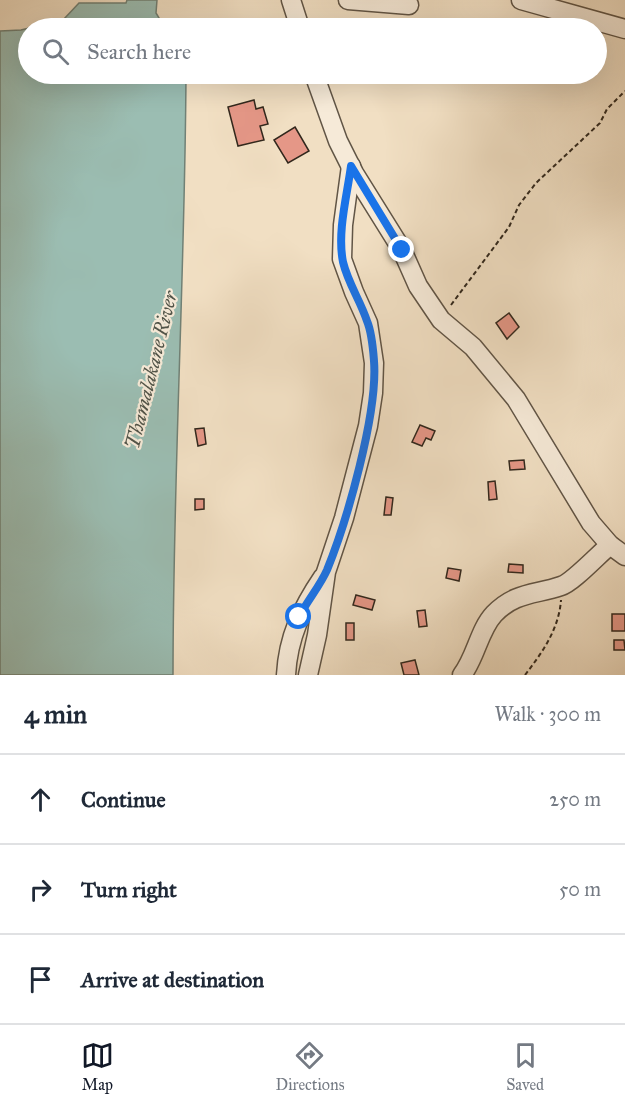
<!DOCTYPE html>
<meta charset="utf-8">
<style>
body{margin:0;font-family:"IM FELL Great Primer",serif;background:#f2f2f3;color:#1f2937}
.stop{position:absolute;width:18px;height:18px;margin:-14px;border:4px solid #1a73e8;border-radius:50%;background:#fff}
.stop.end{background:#1a73e8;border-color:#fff;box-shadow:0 2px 6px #0008}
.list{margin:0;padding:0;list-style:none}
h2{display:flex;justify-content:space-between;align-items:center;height:78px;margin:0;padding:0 24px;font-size:26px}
h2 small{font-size:20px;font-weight:400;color:#747a83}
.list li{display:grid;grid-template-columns:39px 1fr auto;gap:18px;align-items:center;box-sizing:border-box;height:90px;padding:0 24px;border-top:2px solid #e0e1e3}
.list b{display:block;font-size:22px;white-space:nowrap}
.list em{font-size:20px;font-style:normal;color:#747a83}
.icon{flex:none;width:33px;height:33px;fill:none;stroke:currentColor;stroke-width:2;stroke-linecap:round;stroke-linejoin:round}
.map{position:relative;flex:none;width:625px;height:675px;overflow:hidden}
.search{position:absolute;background:#fff;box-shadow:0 6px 24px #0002;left:18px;right:18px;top:18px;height:66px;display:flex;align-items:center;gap:15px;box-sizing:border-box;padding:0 21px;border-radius:33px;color:#747a83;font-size:22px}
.sheet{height:348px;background:#fff}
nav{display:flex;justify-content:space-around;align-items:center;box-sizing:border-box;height:84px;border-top:2px solid #e0e1e3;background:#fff;font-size:16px;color:#747a83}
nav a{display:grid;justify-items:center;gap:3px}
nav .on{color:#111827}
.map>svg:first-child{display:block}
.water{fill:#9bbdb2;stroke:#718176;stroke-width:1.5}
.building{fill:#e59787;stroke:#31271c;stroke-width:1.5}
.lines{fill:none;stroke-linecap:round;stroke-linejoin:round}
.minor-casing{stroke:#615546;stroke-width:21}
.path{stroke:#31271c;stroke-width:2;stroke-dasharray:4.5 3;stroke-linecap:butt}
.minor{stroke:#f6ead8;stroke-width:18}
.route{stroke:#1a73e8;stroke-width:8}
.labels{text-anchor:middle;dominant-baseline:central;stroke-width:4.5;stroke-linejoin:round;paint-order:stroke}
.water-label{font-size:20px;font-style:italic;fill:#515449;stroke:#f6ead8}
</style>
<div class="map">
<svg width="625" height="675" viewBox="0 0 625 675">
<rect width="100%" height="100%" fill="#f1dfc3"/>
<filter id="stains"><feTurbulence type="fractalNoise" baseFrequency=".00333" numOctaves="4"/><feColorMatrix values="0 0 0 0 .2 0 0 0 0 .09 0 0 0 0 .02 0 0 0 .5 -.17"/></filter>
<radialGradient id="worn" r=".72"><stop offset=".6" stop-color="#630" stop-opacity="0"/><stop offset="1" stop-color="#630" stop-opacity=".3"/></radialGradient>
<!-- water -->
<path class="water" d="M127,0H157L156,13L165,28H28V74H186C185,274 173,474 173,675H0V31L21,30L63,20L79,3H126Z"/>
<!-- building -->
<g class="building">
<polygon points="254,100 256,109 263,107 268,124 260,126 264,140 238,146 228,107"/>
<polygon points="295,127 309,151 288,163 274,140"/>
<polygon points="509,313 519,327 507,339 496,323"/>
<polygon points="420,425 435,431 431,440 426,438 422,446 412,442"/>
<polygon points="204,428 206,444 198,446 195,429"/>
<polygon points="524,460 525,469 510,470 509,461"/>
<polygon points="495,481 497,499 489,500 488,482"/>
<polygon points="386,497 393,498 391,515 384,515"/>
<polygon points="195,499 204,499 204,509 195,510"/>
<polygon points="509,564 523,565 523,573 508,572"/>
<polygon points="448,568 461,570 459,581 446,578"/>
<polygon points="356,595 375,600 372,610 353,605"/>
<polygon points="425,610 427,626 419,627 417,611"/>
<rect x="612" y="614" width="13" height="17"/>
<rect x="346" y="623" width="8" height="17"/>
<polygon points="614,640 624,640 625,650 614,650"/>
<polygon points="415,660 419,675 404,675 401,663"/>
</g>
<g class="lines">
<!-- minor casing -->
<g class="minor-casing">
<g id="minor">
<polyline points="291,0 300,28"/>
<polyline points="348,0 409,5"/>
<polyline points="521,0 625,29"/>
<polyline points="314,74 338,141 354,173 402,250 418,286 441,320 473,347 516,399 591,523 610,545 625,556"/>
<path d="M286,675C288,637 302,608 323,577"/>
<polyline points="308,675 317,635 326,572 344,518 368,426 373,393 374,363 368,323 354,292 342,259 343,225 351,166"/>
<path d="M462,675C476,657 479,630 494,614C515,592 535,595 561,586C572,583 599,554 610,545"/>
</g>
</g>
<!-- path -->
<g class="path">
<polyline points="451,305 509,227 519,205 536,183 600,123 607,109 625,91"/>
<path d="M525,675C542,653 559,629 561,600"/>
</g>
<!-- minor -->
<use href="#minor" class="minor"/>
</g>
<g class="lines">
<!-- route -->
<path class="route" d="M299,617C307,601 320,586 327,570C347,521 378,413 374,361C373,348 372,333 367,321C360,300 348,283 343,262C337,232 347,196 351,166L402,250"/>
</g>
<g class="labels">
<!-- water labels -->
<g class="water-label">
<text transform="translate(151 370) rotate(-76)">Thamalakane River</text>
</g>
</g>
<rect width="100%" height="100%" filter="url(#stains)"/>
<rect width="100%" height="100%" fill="url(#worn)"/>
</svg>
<div class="stop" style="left:299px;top:617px"></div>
<div class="stop end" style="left:402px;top:250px"></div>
<div class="search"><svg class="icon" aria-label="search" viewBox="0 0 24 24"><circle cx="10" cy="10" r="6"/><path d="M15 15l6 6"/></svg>Search here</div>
</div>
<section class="sheet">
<h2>4 min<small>Walk · 300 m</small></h2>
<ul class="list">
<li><svg class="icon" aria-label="ahead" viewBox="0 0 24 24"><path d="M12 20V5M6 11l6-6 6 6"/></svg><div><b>Continue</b></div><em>250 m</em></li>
<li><svg class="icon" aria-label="right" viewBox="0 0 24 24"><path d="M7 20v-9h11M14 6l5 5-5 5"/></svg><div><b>Turn right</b></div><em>50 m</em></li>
<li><svg class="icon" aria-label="arrive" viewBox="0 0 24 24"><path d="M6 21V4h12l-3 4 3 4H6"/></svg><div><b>Arrive at destination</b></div></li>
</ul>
</section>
<nav>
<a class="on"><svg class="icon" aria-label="map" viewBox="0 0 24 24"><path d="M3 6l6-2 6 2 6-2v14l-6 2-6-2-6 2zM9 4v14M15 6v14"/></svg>Map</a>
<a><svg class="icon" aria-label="directions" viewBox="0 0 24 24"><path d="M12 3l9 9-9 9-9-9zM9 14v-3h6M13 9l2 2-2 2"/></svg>Directions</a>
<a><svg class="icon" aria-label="saved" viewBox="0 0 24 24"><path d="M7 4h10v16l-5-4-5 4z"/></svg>Saved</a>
</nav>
